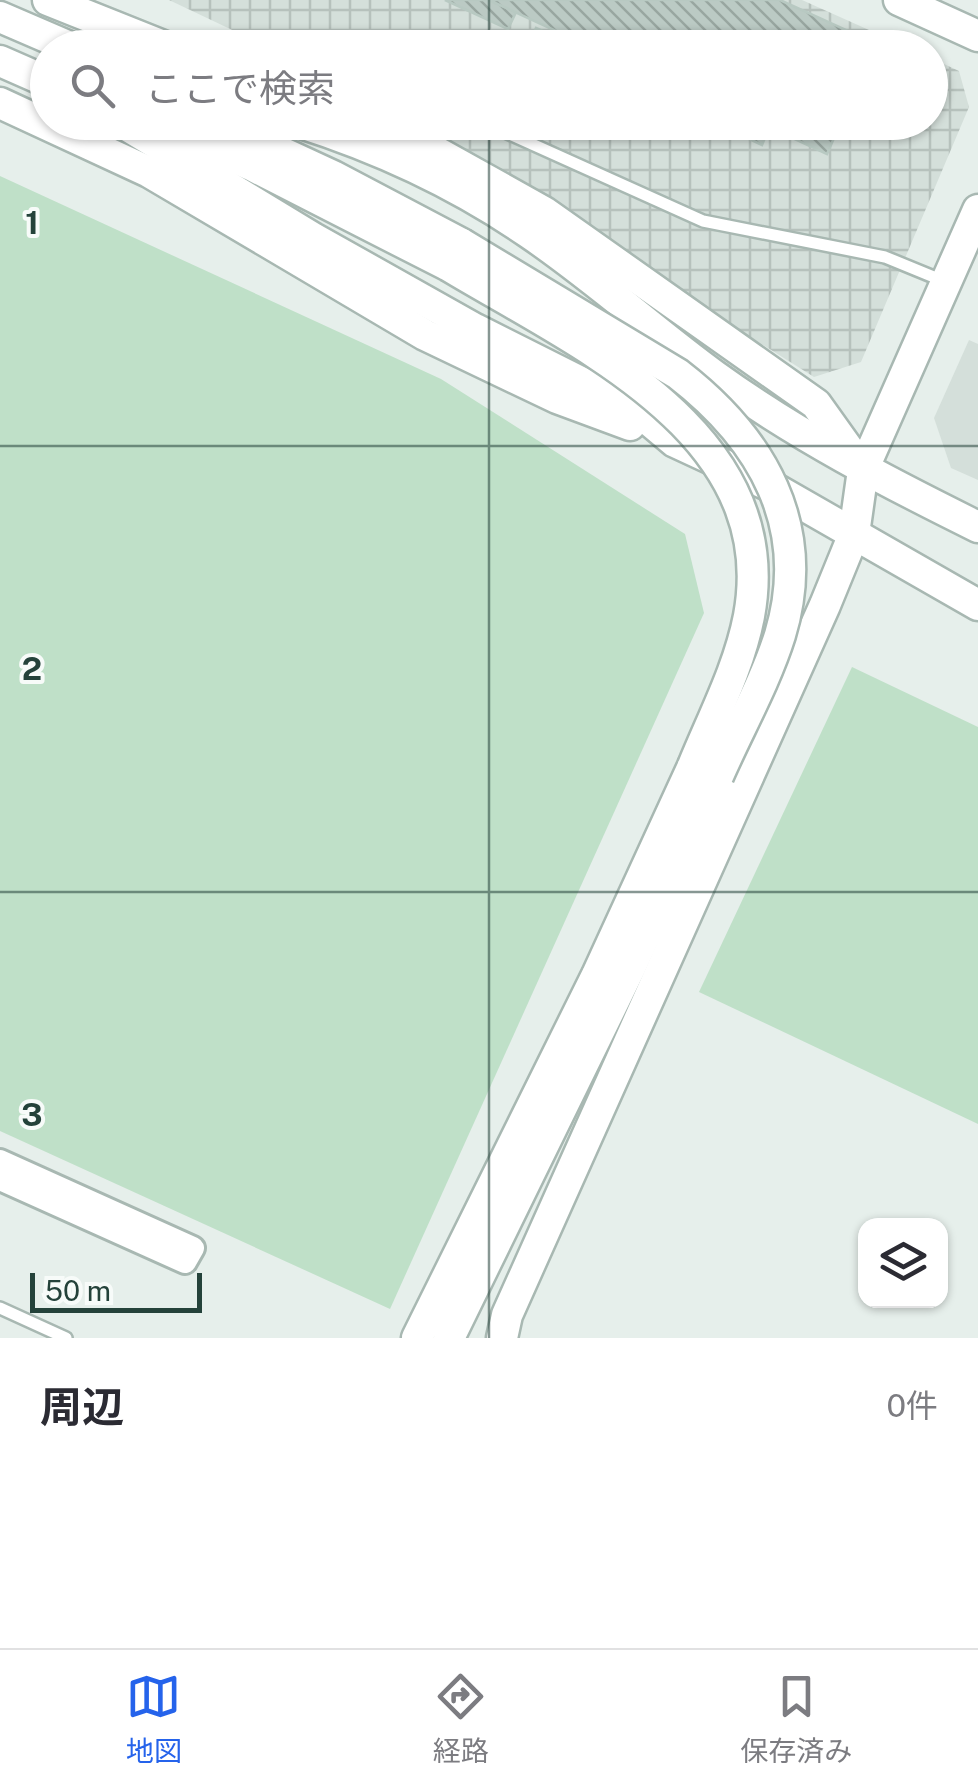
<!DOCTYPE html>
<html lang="ja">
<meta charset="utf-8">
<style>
body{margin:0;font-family:"Public Sans","Noto Sans JP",sans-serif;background:#f7f7f7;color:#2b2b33}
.controls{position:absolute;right:30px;bottom:30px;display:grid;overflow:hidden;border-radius:20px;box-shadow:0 2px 8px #0004}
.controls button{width:90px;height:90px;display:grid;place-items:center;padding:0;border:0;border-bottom:2px solid #e1e1e2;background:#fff;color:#2b2b33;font:50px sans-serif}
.scale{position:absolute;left:30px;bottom:25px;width:172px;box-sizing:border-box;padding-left:10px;border:5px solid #24423a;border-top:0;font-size:28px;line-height:35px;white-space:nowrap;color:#24423a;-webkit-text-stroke:8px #f7fbf9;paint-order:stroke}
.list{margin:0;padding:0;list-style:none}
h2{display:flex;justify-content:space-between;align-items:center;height:130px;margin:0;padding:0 40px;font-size:42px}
h2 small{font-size:32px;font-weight:400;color:#7c7c81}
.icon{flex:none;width:55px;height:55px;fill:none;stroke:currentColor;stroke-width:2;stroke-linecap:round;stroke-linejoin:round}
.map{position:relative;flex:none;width:978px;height:1338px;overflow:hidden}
.search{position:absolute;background:#fff;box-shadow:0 2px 8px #0004;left:30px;right:30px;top:30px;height:110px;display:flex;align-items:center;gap:25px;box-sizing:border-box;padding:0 35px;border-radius:55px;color:#7c7c81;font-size:38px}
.sheet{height:310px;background:#fff}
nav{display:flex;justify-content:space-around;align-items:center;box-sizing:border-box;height:140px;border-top:2px solid #e1e1e2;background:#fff;font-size:28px;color:#7c7c81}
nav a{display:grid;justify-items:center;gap:5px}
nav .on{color:#2563eb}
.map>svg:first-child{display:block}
.built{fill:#d4dfda}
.industrial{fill:url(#industrial-grid)}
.green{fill:#bfe0c8}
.building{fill:url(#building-back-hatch);stroke:#b8c9c2;stroke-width:2.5}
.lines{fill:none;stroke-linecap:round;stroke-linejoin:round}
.service-casing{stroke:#a8b8b2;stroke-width:16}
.minor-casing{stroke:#a8b8b2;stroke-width:28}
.tertiary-casing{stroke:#a8b8b2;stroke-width:35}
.service{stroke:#fff;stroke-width:11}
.minor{stroke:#fff;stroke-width:22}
.tertiary{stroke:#fff;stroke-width:30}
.tertiary-bridge-casing{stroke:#a8b8b2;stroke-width:35;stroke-linecap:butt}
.tertiary-bridge{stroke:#fff;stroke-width:30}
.grid{fill:none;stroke:#24423a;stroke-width:2.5;stroke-opacity:0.55}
.grid-label{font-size:32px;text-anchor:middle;font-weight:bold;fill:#24423a;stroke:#f7fbf9;stroke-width:8;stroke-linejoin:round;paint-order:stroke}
</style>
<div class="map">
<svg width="978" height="1338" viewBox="0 0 978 1338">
<defs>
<pattern id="industrial-grid" width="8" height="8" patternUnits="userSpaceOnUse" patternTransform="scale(2.5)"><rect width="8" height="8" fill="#d4dfda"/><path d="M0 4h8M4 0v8" fill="none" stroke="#b6c1bc"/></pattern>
<pattern id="building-back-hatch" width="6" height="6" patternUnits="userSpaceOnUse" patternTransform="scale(2.5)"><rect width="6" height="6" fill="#bbcac4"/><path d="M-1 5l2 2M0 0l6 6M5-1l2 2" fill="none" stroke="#98a6a0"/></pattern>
</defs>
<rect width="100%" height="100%" fill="#e6efeb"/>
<!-- built -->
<polygon class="built" points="969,340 978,344 978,480 951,468 934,418"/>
<!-- industrial -->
<g class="industrial">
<polygon points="169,0 802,0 907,47 268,47"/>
<polygon points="931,58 959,71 969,107 861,362 814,377 411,123 930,122"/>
</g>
<!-- green -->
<g class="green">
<polygon points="0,176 441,379 685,534 704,613 390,1309 0,1131"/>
<polygon points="852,667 978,727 978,1124 699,992"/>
</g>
<!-- building -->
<g class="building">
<polygon points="445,0 489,0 516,12 508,29"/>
<polygon points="489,0 780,0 877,44 875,48 593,48"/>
<polygon points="536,28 556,37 552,46 532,37"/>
<polygon points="713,122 758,122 769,128 762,145"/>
<polygon points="758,122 841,122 827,154"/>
</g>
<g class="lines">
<!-- service casing -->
<g class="service-casing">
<g id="service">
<polyline points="483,122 703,221 885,257 946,282"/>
<polyline points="0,1308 66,1338"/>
</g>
</g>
<!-- minor casing -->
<g class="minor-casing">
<polyline id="minor" points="0,1161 193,1248 185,1262 0,1179"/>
</g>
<!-- tertiary casing -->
<g class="tertiary-casing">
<g id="tertiary">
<polyline points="48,0 168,48"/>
<polyline points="899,0 978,36"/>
<polyline points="0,17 72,48"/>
<polyline points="0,61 48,82"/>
<polyline points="0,103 149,172 425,335 557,398 630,425"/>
<polyline points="121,122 313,238 475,329 638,411 675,442 772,487 978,605"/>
<polyline points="156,122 251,165 449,266"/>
<polyline points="216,122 333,176 462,244"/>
<path d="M298,122C380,148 458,184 529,233C594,277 652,330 715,376C798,436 887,482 978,527"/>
<polyline points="373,122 433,150 544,212 816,404 856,460"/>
<polyline points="417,1338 597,975 693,766"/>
<polyline points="449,1338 630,968 718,776"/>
<polyline points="502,1338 507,1315 825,605 854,534 863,470 978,210"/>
</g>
</g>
<!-- service -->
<use href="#service" class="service"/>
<!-- minor -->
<use href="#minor" class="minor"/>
<!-- tertiary -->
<use href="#tertiary" class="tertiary"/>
<!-- tertiary-bridge casing -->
<g class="tertiary-bridge-casing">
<g id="tertiary-bridge">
<path d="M462,244L678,374C762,439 813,526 780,635C765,683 738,730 718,776"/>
<path d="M449,266C578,344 783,432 749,616C739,668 713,717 693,766"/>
</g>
</g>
<!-- tertiary-bridge -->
<use href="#tertiary-bridge" class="tertiary-bridge"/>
</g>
<!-- grid -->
<path class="grid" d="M489,0V48M489,122V1338M0,446H978M0,892H978"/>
<g class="grid-label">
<text x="32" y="234">1</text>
<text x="32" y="680">2</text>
<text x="32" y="1126">3</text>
</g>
</svg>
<div class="controls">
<button><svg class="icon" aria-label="layers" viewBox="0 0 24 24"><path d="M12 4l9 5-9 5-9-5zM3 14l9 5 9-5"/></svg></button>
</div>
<div class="scale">50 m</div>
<div class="search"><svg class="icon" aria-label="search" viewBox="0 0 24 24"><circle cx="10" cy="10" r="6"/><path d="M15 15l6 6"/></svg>ここで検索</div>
</div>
<section class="sheet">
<h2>周辺<small>0件</small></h2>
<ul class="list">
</ul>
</section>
<nav>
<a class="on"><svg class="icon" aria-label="map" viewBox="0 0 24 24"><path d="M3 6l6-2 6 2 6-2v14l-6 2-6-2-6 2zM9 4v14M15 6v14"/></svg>地図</a>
<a><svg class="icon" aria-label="directions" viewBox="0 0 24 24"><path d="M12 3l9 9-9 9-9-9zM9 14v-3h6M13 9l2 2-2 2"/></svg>経路</a>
<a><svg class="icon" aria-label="saved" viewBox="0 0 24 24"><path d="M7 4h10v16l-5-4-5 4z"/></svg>保存済み</a>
</nav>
